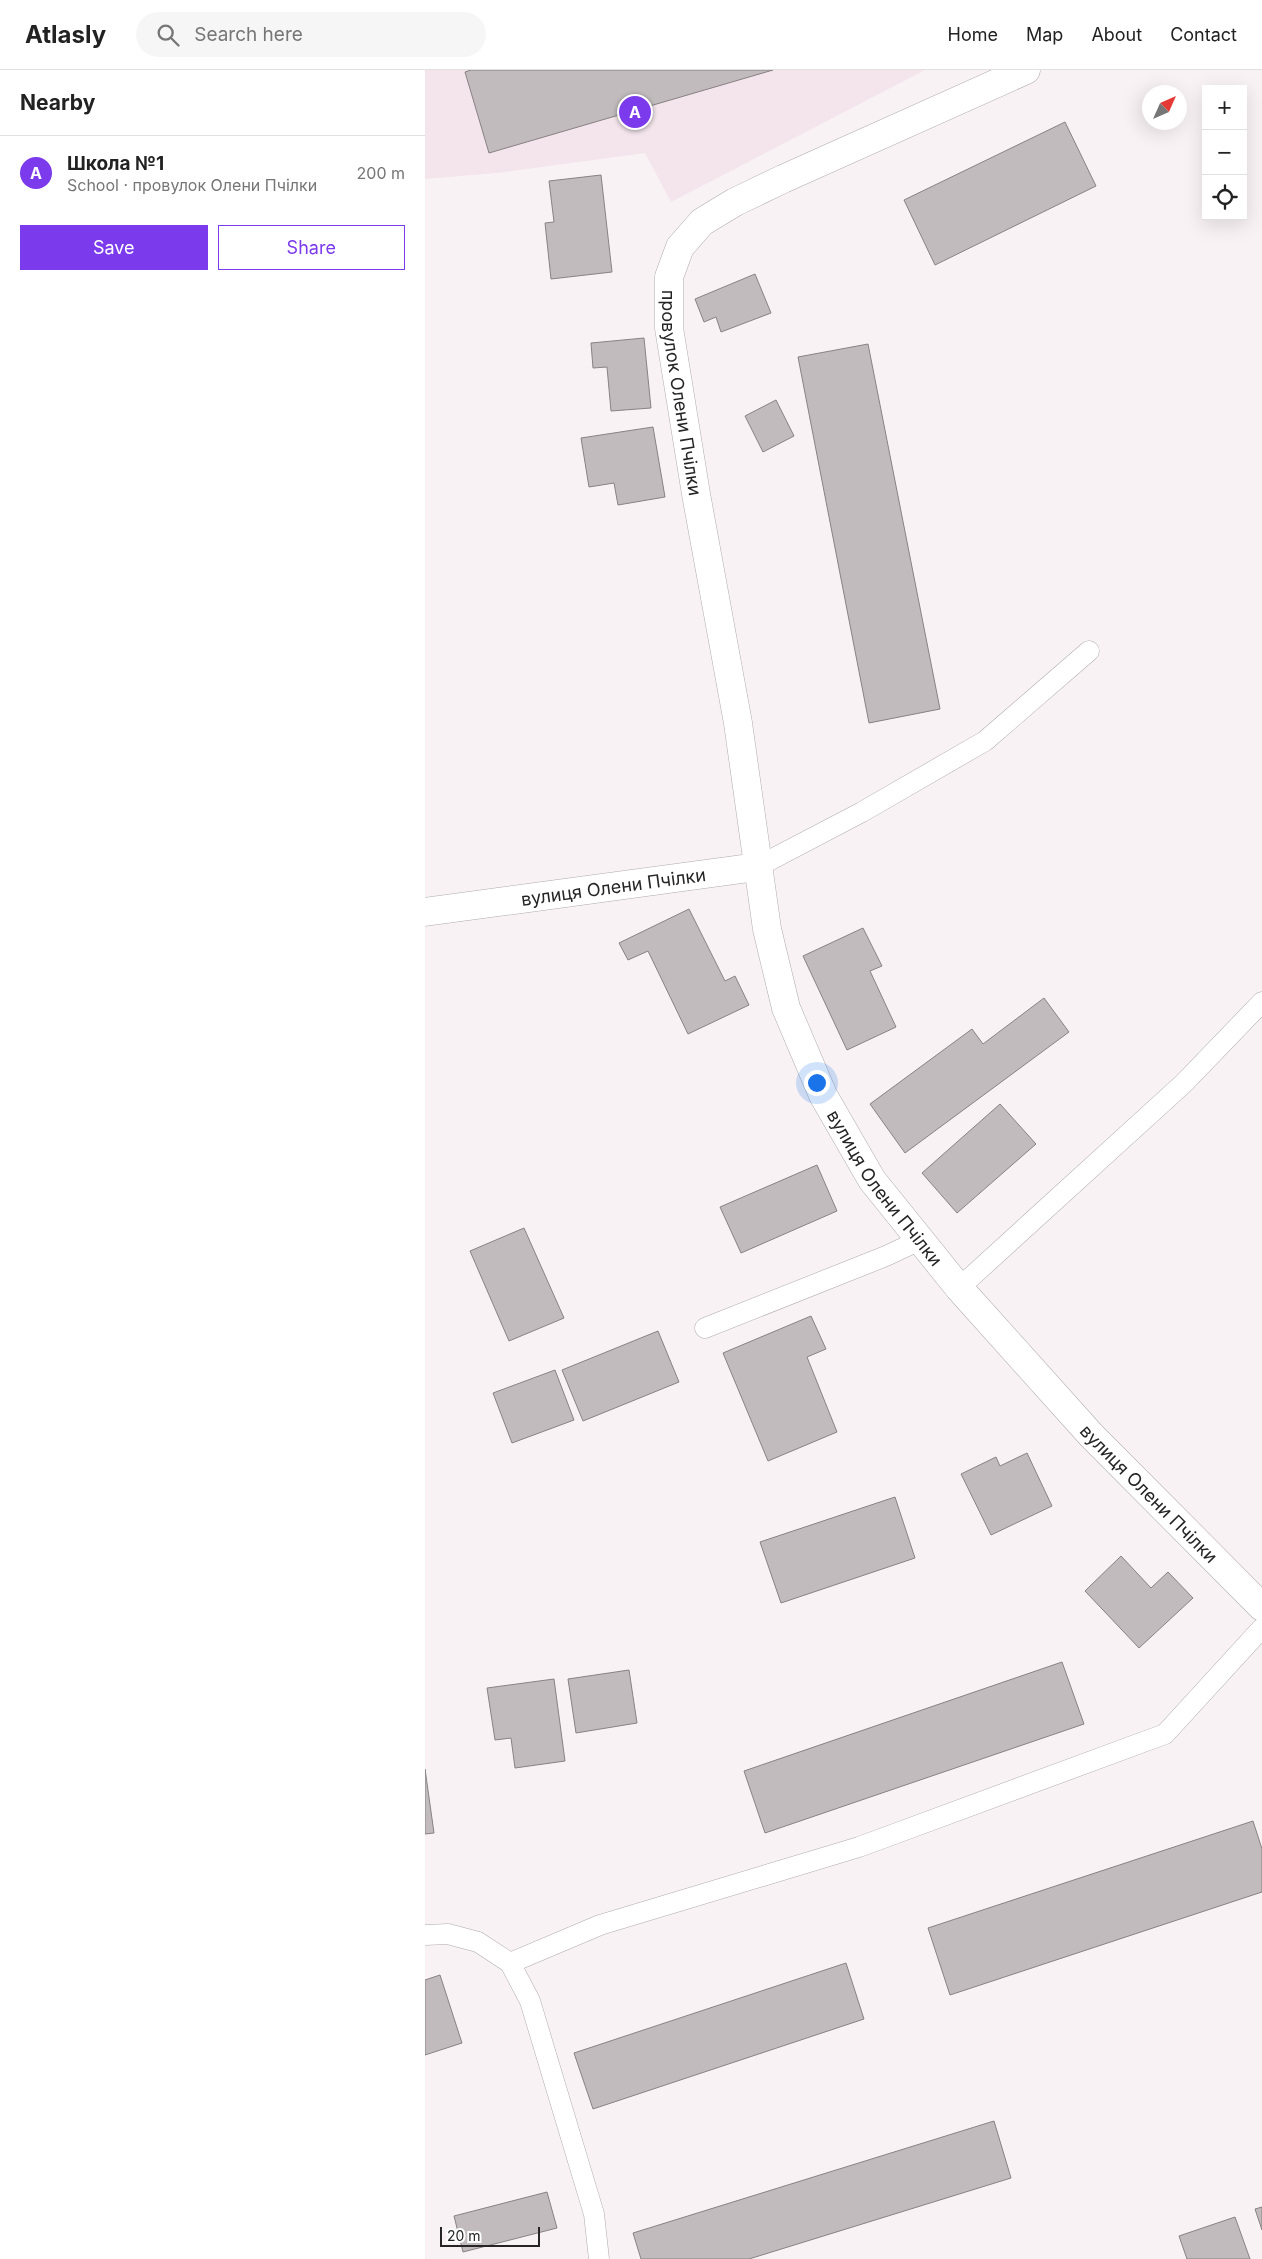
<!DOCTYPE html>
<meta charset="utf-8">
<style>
body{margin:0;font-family:Inter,sans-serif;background:#f6f6f6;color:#222}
.controls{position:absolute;right:15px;top:15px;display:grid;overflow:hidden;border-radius:0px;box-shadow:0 5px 20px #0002}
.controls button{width:45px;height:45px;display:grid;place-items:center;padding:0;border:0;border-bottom:1px solid #e0e0e0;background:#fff;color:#222;font:25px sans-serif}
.compass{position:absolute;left:717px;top:15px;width:45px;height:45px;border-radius:50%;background:#fff;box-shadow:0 5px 20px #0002;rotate:45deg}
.scale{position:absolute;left:15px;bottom:12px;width:100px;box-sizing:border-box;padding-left:5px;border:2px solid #262424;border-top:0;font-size:14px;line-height:18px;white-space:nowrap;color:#262424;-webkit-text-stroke:4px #fff;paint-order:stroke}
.you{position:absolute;left:391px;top:1012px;width:18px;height:18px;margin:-12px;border:4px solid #fff;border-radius:50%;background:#1a73e8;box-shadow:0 0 0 8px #1a73e833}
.badge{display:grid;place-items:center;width:32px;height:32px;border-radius:50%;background:#7c3aed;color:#fff;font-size:16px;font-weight:700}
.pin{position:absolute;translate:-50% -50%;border:2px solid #fff;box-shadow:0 1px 5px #0006}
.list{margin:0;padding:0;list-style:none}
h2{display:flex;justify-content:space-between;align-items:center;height:65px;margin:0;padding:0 20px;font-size:21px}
h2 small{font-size:16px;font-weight:400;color:#767676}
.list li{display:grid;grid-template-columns:32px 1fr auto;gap:15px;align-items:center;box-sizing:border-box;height:75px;padding:0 20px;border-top:1px solid #e0e0e0}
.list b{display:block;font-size:19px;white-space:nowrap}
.list p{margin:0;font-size:16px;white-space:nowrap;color:#767676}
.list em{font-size:16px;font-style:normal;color:#767676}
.actions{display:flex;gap:10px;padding:15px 20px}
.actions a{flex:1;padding:11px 0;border:1px solid #7c3aed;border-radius:0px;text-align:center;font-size:18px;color:#7c3aed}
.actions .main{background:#7c3aed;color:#fff}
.icon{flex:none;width:28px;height:28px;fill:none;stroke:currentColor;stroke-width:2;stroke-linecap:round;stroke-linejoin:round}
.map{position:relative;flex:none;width:837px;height:2189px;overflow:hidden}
header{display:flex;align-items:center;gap:30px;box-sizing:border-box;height:70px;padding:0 25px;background:#fff;border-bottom:1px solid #e0e0e0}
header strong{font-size:24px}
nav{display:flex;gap:28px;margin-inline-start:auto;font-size:18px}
.search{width:350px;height:45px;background:#f6f6f6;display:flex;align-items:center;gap:12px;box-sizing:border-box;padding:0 18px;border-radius:28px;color:#767676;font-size:19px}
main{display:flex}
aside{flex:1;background:#fff}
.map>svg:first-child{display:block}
.built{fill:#f3e5eb}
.building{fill:#c1bbbd;stroke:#888284}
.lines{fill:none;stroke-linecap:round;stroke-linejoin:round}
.lane-casing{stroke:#b0abad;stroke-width:21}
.street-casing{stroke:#b0abad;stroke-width:29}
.lane{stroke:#fff;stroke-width:20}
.street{stroke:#fff;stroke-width:28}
.labels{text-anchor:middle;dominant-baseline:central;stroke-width:4;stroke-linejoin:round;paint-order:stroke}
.street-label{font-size:18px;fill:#262424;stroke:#fff}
</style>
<header>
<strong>Atlasly</strong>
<div class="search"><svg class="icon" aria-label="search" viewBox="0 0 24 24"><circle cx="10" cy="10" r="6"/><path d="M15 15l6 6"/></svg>Search here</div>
<nav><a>Home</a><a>Map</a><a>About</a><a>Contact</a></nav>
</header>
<main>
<aside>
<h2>Nearby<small></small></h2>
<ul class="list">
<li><span class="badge">A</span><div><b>Школа №1</b><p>School · провулок Олени Пчілки</p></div><em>200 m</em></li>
</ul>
<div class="actions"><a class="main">Save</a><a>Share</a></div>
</aside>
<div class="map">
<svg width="837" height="2189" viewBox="0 0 837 2189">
<rect width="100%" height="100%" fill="#f8f2f5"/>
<!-- built -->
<polygon class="built" points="0,0 500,0 246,132 220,83 72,103 0,109"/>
<!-- building -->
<g class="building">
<polygon points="46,0 348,0 64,83 40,2"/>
<polygon points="640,52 671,116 510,195 479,130"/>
<polygon points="176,105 187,202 126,209 120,153 129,152 124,111"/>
<polygon points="330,204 346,243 296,262 291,247 279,252 270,229"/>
<polygon points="219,268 226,338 186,341 182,297 168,298 166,273"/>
<polygon points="443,274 515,639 444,653 373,287"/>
<polygon points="351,330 369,366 338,382 320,346"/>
<polygon points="228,357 240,427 193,435 189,413 164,417 156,368"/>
<polygon points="264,839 300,911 310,906 324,935 263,964 223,881 203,890 194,873"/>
<polygon points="438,858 457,896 445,901 471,957 422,980 378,886"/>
<polygon points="619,928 644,962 480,1083 445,1034 547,959 558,974"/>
<polygon points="575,1034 611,1074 532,1143 497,1103"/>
<polygon points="392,1095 412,1141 316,1183 295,1137"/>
<polygon points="99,1158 139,1248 84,1271 45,1181"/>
<polygon points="386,1246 401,1279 382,1287 412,1362 343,1391 298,1283"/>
<polygon points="233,1261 254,1312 158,1351 137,1300"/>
<polygon points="130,1300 149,1350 87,1373 68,1323"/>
<polygon points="602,1383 627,1436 566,1465 536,1404 571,1387 575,1396"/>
<polygon points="470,1427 490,1488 356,1533 335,1472"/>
<polygon points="696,1486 726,1518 743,1502 768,1528 714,1578 660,1521"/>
<polygon points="637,1592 659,1654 340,1763 319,1701"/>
<polygon points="204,1600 212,1653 151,1663 143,1609"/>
<polygon points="129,1609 140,1691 90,1698 86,1668 70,1670 62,1618"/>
<polygon points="0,1699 9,1763 0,1764"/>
<polygon points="828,1751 837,1779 837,1822 525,1925 503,1858"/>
<polygon points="421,1893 439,1949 168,2039 149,1983"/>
<polygon points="15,1905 37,1973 0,1985 0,1910"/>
<polygon points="569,2051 586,2108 324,2189 216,2189 208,2163"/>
<polygon points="122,2122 132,2158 38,2182 29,2146"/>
<polygon points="837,2137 837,2160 830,2139"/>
<polygon points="810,2147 825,2189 762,2189 754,2166"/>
</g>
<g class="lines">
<!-- lane casing -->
<g class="lane-casing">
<g id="lane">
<polyline points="332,797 437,742 560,671 664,581"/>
<polyline points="534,1218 759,1013 837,932"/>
<polyline points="280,1258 461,1186 495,1170"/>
<polyline points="0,1865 23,1864 53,1872 85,1893 105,1931 169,2144 174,2189"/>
<polyline points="85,1893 175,1855 434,1777 740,1664 837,1558"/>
</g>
</g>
<!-- street casing -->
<g class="street-casing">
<g id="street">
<path id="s1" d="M601,0L358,109L310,132L277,152L255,177L244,207V258L271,424L313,653L342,859L361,938L398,1025L447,1110L534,1218L666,1365L837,1537"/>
<path id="s2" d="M0,842L332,797"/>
</g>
</g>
<!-- lane -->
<use href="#lane" class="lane"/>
<!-- street -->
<use href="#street" class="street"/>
</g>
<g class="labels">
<!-- street labels -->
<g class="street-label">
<text stroke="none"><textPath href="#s1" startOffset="540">провулок Олени Пчілки</textPath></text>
<text stroke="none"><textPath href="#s2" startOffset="190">вулиця Олени Пчілки</textPath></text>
<text stroke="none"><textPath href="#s1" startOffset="1371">вулиця Олени Пчілки</textPath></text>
<text stroke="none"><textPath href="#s1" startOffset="1776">вулиця Олени Пчілки</textPath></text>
</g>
</g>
</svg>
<div class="controls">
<button>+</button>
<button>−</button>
<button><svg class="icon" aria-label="locate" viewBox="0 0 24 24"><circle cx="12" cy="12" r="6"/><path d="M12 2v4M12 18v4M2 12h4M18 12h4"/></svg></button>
</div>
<svg class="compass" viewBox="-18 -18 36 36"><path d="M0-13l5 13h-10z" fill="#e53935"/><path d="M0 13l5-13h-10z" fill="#767676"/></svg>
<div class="scale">20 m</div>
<div class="you"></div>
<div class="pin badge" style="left:210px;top:42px">A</div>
</div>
</main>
